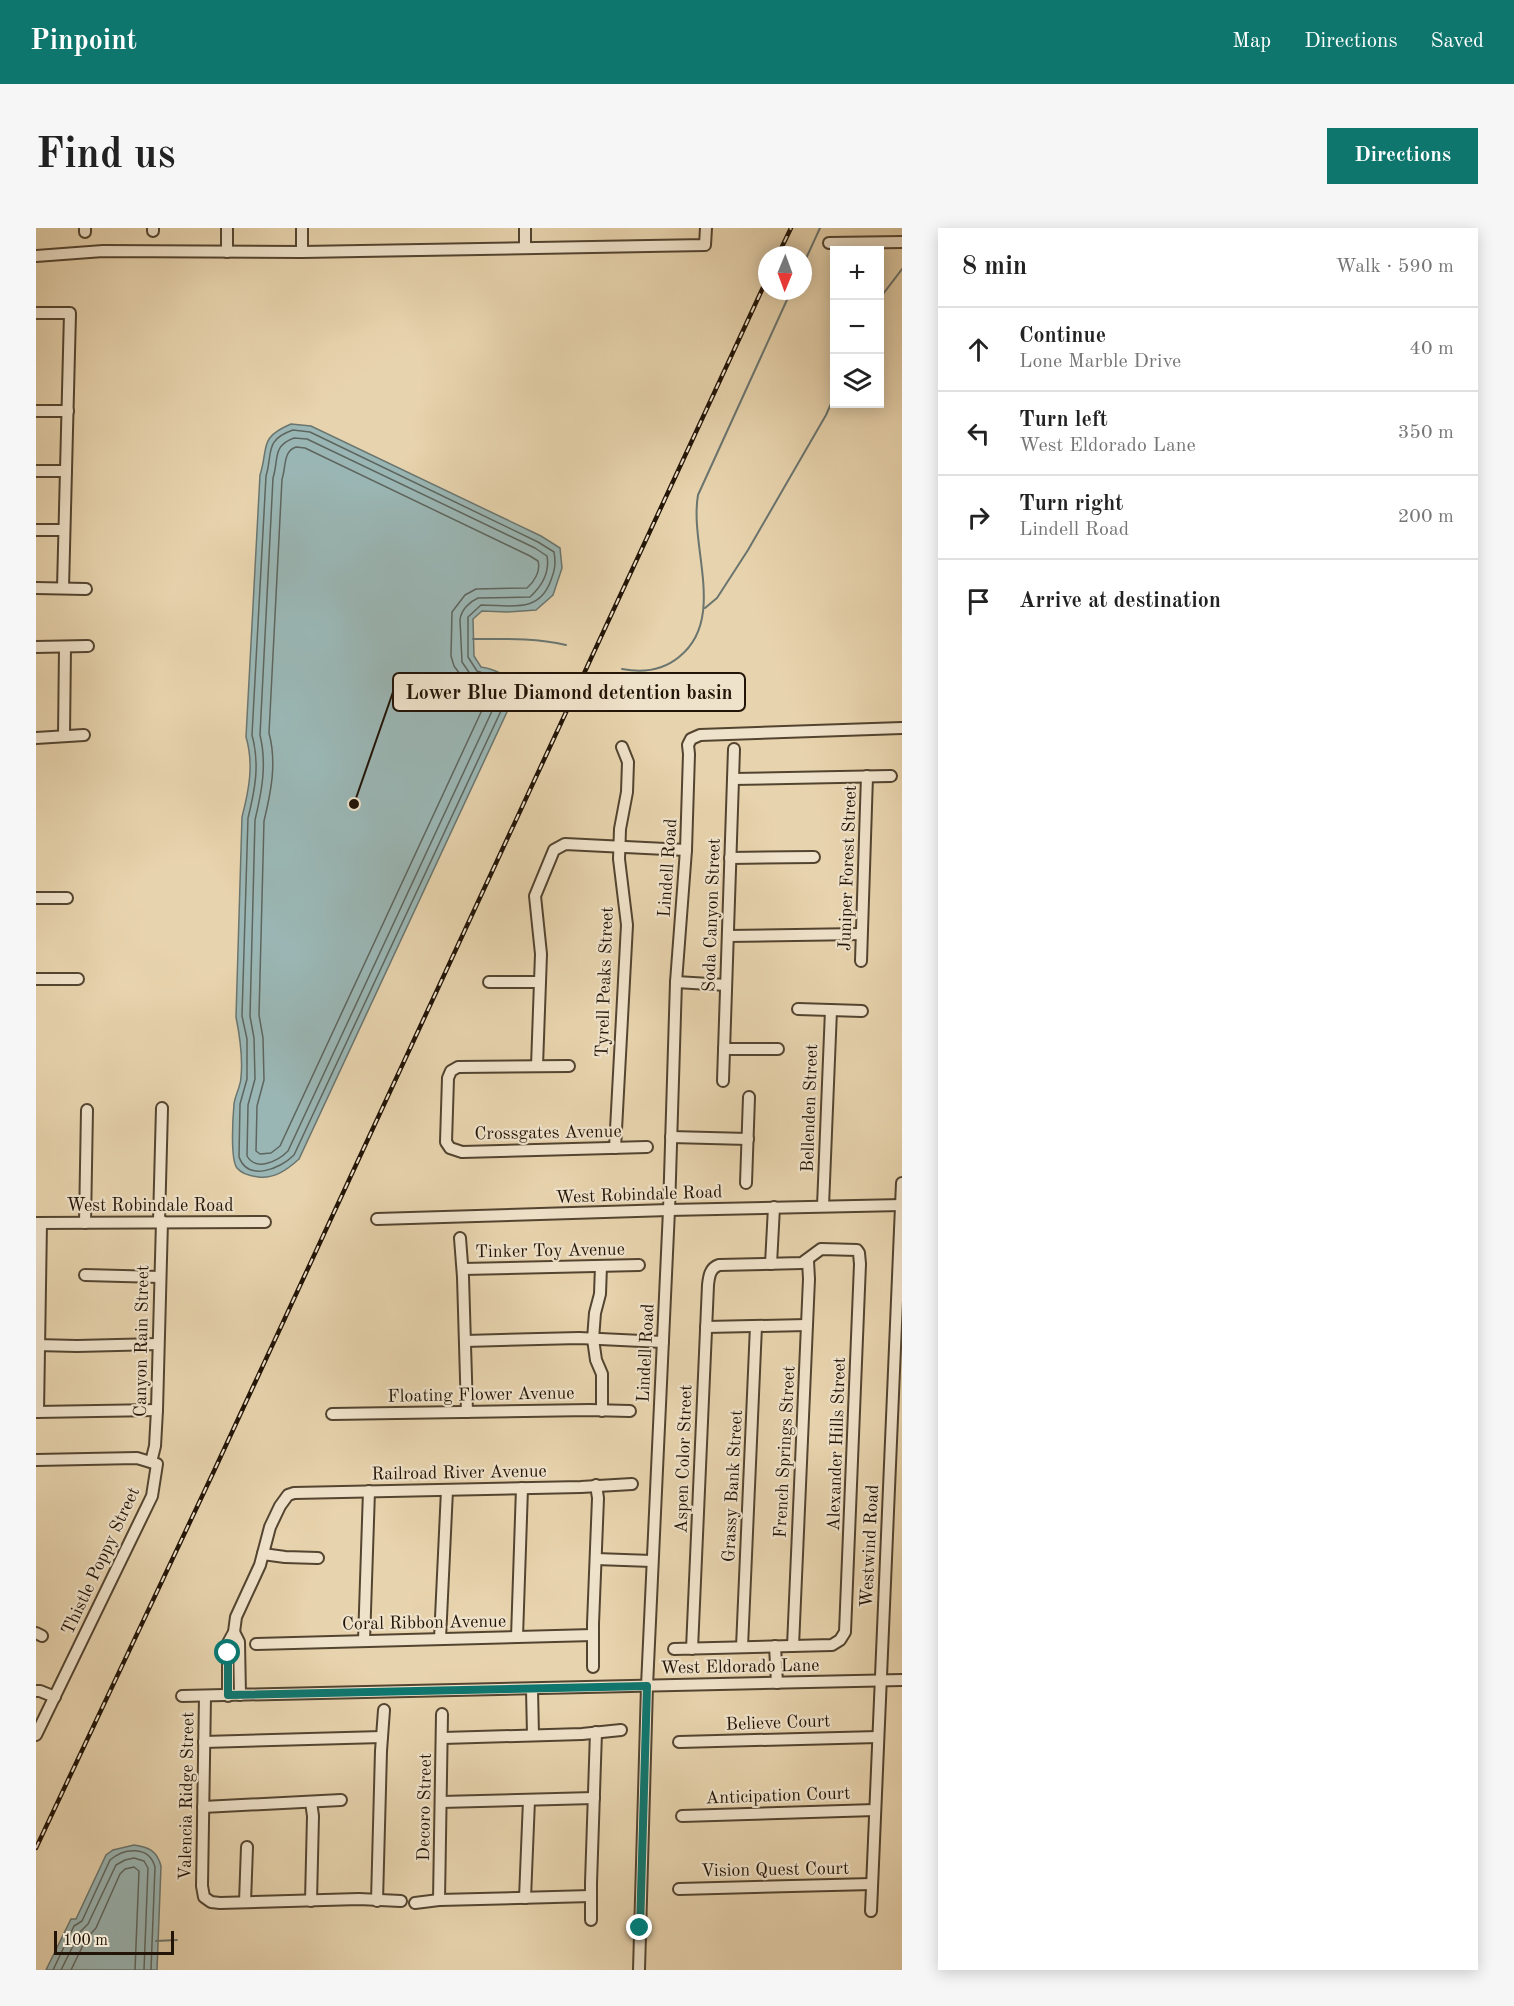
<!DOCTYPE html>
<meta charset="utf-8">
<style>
body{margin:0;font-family:"Old Standard TT",serif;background:#f6f6f6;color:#222}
.controls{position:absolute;right:18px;top:18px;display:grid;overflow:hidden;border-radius:0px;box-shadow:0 3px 15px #0003}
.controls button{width:54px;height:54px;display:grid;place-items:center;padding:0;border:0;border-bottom:2px solid #e0e0e0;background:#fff;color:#222;font:30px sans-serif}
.compass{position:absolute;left:722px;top:18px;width:54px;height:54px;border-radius:50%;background:#fff;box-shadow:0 3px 15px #0003;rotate:181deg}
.scale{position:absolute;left:18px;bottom:15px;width:120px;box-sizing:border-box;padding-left:6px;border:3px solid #221407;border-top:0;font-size:16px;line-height:21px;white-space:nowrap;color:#221407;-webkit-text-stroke:4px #efe2ca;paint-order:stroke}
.stop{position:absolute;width:18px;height:18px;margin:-14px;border:4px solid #0f766e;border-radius:50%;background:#fff}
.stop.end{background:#0f766e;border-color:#fff;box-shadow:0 2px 6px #0008}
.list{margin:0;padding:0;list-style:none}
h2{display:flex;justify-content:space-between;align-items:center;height:78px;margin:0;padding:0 24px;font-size:26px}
h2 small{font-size:20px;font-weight:400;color:#767676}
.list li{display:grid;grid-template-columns:39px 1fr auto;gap:18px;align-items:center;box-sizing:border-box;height:84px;padding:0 24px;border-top:2px solid #e0e0e0}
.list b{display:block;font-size:22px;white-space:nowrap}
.list p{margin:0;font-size:20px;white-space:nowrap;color:#767676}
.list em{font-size:20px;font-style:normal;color:#767676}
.icon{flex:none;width:33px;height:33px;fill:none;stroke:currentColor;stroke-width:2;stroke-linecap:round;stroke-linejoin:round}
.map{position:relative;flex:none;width:866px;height:1742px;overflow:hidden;border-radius:0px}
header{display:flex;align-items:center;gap:36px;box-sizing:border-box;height:84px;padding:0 30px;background:#0f766e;color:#fff}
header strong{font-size:28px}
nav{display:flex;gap:33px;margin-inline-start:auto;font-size:21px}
.intro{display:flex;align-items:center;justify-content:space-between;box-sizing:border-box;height:144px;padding:0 36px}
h1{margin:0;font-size:42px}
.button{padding:15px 27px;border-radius:0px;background:#0f766e;color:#fff;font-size:21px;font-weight:700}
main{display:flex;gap:36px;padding:0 36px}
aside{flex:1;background:#fff;border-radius:0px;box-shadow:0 3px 15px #0003}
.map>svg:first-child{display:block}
.water{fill:#9ab6b4;stroke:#6a756f;stroke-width:1.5}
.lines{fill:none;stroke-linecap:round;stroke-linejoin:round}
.shore{stroke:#5e655e;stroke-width:1.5}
.stream{stroke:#6a756f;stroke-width:2}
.minor-casing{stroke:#534430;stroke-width:14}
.minor{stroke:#efe2ca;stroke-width:10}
.rail-casing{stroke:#221407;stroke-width:4.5}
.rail{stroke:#efe2ca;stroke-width:2;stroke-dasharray:7;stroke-linecap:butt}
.route{stroke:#0f766e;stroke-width:8}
.labels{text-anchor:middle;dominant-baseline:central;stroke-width:4.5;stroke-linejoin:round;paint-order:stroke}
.street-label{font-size:18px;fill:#221407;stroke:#efe2ca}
.leader{fill:none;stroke:#221407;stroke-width:2}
.callout-dot{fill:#221407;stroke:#efe2ca;stroke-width:2}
.callout{fill:#efe2ca;stroke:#221407;stroke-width:2}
.callout-label{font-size:20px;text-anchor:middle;font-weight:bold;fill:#221407}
</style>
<header>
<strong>Pinpoint</strong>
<nav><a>Map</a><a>Directions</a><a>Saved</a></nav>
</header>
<div class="intro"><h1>Find us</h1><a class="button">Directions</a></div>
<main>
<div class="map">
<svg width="866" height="1742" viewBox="0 0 866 1742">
<rect width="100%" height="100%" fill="#e7d3ad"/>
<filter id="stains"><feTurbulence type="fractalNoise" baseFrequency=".00333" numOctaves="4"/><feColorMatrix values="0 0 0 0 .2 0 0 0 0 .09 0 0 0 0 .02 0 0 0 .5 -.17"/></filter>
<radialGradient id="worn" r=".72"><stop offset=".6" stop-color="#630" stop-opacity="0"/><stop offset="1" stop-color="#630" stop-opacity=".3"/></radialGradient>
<!-- water -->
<g class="water">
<path d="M255,196L275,198L505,308L524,320L526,340L517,367L500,382L471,384L446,383L437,391L438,428L445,439C463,442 479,450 477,471L263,931C251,942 238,951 222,949C215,948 205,945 201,940C194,931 197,887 198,876C199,867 205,858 205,849C207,829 204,809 200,789L206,589C213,562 218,536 210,509L224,247C233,219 222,210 255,196Z"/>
<path d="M98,1617C113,1619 121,1623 125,1638L121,1742H10L35,1691H40L70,1627L77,1622Z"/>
</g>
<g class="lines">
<!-- shore -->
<g class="shore">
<path d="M257,202L274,204L502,314L518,324C520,335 519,342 515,352C503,386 475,377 445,377L432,389V429L441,443C455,448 473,451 471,470L258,927C244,941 212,954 203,929L204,876L211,851V811L206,788L212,590C219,562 224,536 216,507L230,248C237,225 228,212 257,202Z"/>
<path d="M258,210L271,211L499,320L511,328C514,345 506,358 494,369L442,370C433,374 425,382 424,392L426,434L437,450L453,454L460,458L463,468L252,923C242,933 220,944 211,928L212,877L219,851L218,810L214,788L219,592C226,563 231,536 224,507L237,250C243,231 236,218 258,210Z"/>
<path d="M260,219L269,220L494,328L502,333C505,343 498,354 491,360L440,361L429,367L416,384L415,428L418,438L432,457L450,463L453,467L244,918L235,925L224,926L220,923L221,878L228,852L227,810L223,787L228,593C235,564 241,535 233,505L246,251C250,240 247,223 260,219Z"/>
<path d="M17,1742L38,1698L46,1693L74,1632C88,1620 113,1617 119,1639L115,1742"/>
<polyline points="25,1742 44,1704 52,1696 80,1637 89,1632 98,1630 108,1633 112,1640 108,1742"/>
<polyline points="35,1742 50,1711 60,1700 84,1646 89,1641 98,1639 103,1643 99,1742"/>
</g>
<!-- stream -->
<g class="stream">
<polyline points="767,37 784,0"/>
<polyline points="844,70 866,41"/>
<polyline points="669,380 681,370 712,322 790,187 798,169"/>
<path d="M437,411C469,411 499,410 530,417"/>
<path d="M586,441C607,445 626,443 643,429C691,391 653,318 662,267L755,63"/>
<polyline points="120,1713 141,1712"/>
</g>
<!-- minor casing -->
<g class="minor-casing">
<g id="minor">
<polyline points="117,3 117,0"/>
<polyline points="49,4 49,0"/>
<polyline points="793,15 866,14"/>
<polyline points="489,18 489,0"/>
<polyline points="191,24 191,0"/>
<polyline points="266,24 266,0"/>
<polyline points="0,28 67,23 266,24 669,17 670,0"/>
<polyline points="0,85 34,85 27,360"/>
<polyline points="0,183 32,183"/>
<polyline points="0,243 30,243"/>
<polyline points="0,302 27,302"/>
<polyline points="0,360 50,361"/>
<polyline points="0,419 52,418"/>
<polyline points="28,508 29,419"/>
<polyline points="0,510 48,507"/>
<polyline points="697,551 855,548"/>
<polyline points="694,630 778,629"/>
<polyline points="0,670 31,670"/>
<polyline points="692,708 825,706"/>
<polyline points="825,733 831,548"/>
<polyline points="0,751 42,751"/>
<polyline points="453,754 504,754"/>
<polyline points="640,754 690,757"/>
<polyline points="762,781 826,783"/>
<polyline points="688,821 742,821"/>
<polyline points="501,838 505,726 499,668 518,622 529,616 650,622"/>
<polyline points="533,838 422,839 415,843 412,850 410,914 414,920 426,924 611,919"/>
<polyline points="687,853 698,521"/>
<polyline points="635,909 712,911"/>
<polyline points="579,920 591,697 583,631 584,601 591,564 592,534 586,519"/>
<polyline points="710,955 713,869"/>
<polyline points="787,978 795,782"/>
<polyline points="341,991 633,982 866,977"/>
<polyline points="123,993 126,880"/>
<polyline points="0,995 229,994"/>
<polyline points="49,995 51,882"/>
<polyline points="424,1010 427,1049 431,1184"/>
<polyline points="735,1036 738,979"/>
<polyline points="565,1038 564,1066 559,1085 557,1111 560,1132 566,1146 566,1183"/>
<polyline points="427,1041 603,1037"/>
<polyline points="49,1047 124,1049"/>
<polyline points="670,1099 771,1097"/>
<polyline points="429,1113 543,1110 627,1114"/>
<polyline points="0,1117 41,1118 122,1116"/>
<polyline points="0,1184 121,1182"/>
<polyline points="2,1184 5,995"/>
<polyline points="296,1186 554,1182 594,1183"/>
<polyline points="0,1232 101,1230 121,1236 116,1268 0,1507"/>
<polyline points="115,1234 119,1218 121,1182 126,993"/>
<polyline points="227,1326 249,1329 282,1330"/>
<polyline points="560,1331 616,1333"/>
<polyline points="198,1404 203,1414 204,1467"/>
<polyline points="0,1405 6,1408"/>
<polyline points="481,1409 486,1260"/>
<polyline points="404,1411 411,1262"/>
<polyline points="328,1413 333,1263"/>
<polyline points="220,1416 557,1407"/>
<polyline points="739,1418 741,1455"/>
<polyline points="757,1418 773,1051 772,1033"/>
<polyline points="706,1419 720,1098"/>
<path d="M638,1421L796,1417L804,1412L809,1404L824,1036L823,1025L821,1022L785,1021L766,1035L683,1037C674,1040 673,1048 672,1057L656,1421"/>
<polyline points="557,1439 557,1396 562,1270 560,1257"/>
<polyline points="496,1461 497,1507"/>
<polyline points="0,1463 4,1463 19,1469"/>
<polyline points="146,1468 866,1452"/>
<polyline points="169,1468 166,1658 168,1669 175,1674 184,1675 323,1671 365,1673"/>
<polyline points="192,1468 192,1415 198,1404 200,1389 224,1337 234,1299 244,1278 252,1267 258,1265 545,1259 596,1256"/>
<polyline points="407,1510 546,1506 585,1502"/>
<polyline points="168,1514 346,1509"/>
<polyline points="643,1514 842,1509"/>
<polyline points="405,1574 558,1570"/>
<polyline points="167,1579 305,1572"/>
<polyline points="646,1588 839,1582"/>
<polyline points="643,1661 836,1656"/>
<polyline points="489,1670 493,1572"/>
<polyline points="403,1672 406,1486"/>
<polyline points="275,1673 277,1588 275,1574"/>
<polyline points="341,1673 345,1523 348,1482"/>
<polyline points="209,1674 211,1619"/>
<polyline points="379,1675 403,1672 555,1668"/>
<polyline points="835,1683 866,955"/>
<polyline points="555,1692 555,1655 560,1504"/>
<polyline points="603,1742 611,1458 633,982 640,754 650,622 653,526 652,517 655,511 664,507 866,500"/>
</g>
</g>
<!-- minor -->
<use href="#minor" class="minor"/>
<!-- rail casing -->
<g class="rail-casing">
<g id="rail">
<polyline points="742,27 755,0"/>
<polyline points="0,1620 178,1243 731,51"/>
</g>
</g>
<!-- rail -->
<use href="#rail" class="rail"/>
</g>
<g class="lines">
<!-- route -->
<polyline class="route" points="192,1425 192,1467 611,1458 604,1700"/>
</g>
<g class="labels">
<!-- street labels -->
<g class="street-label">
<text transform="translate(632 640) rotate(-86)">Lindell Road</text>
<text transform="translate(812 640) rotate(-88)">Juniper Forest Street</text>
<text transform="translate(676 687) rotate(-88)">Soda Canyon Street</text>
<text transform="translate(569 754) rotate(-88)">Tyrell Peaks Street</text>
<text transform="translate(774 880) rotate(-88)">Bellenden Street</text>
<text transform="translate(512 905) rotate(-1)">Crossgates Avenue</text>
<text transform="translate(603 967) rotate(-2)">West Robindale Road</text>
<text x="114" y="978">West Robindale Road</text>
<text transform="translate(514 1023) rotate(-1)">Tinker Toy Avenue</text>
<text transform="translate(106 1113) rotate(-89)">Canyon Rain Street</text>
<text transform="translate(610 1125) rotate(-87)">Lindell Road</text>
<text transform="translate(445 1167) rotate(-1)">Floating Flower Avenue</text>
<text transform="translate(801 1216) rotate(-88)">Alexander Hills Street</text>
<text transform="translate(749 1224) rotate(-87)">French Springs Street</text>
<text transform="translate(648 1231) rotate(-88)">Aspen Color Street</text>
<text transform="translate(423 1245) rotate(-1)">Railroad River Avenue</text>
<text transform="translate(697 1258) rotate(-87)">Grassy Bank Street</text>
<text transform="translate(834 1318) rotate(-87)">Westwind Road</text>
<text transform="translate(65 1333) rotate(-65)">Thistle Poppy Street</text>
<text transform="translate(388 1395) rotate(-1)">Coral Ribbon Avenue</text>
<text transform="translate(704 1439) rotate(-1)">West Eldorado Lane</text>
<text transform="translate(742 1495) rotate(-2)">Believe Court</text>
<text transform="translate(151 1568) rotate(-89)">Valencia Ridge Street</text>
<text transform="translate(742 1568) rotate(-2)">Anticipation Court</text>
<text transform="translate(389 1579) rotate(-89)">Decoro Street</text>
<text transform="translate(739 1642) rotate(-1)">Vision Quest Court</text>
</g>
</g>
<!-- callouts -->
<path class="leader" d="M318 576L357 464"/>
<circle class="callout-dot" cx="318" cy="576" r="6"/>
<rect class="callout" x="357" y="445" width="352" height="38" rx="6"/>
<g class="callout-label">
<text x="533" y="471">Lower Blue Diamond detention basin</text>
</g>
<rect width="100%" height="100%" filter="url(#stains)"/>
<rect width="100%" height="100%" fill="url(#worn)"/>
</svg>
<div class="controls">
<button>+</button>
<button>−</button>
<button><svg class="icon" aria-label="layers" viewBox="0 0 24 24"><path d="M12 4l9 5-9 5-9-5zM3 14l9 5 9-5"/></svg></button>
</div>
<svg class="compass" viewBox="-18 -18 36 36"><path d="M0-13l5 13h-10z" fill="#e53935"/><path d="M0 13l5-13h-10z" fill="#767676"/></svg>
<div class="scale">100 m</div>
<div class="stop" style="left:192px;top:1425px"></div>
<div class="stop end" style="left:604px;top:1700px"></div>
</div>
<aside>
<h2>8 min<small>Walk · 590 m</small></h2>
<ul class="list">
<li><svg class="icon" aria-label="ahead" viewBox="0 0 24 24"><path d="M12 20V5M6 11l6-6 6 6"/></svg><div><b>Continue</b><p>Lone Marble Drive</p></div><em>40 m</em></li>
<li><svg class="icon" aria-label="left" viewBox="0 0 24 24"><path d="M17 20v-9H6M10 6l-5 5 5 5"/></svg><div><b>Turn left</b><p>West Eldorado Lane</p></div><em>350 m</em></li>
<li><svg class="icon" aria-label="right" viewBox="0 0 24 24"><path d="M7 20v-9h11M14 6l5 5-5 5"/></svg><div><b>Turn right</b><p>Lindell Road</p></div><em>200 m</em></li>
<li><svg class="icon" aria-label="arrive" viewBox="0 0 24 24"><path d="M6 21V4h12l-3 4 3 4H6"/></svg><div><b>Arrive at destination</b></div></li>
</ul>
</aside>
</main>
